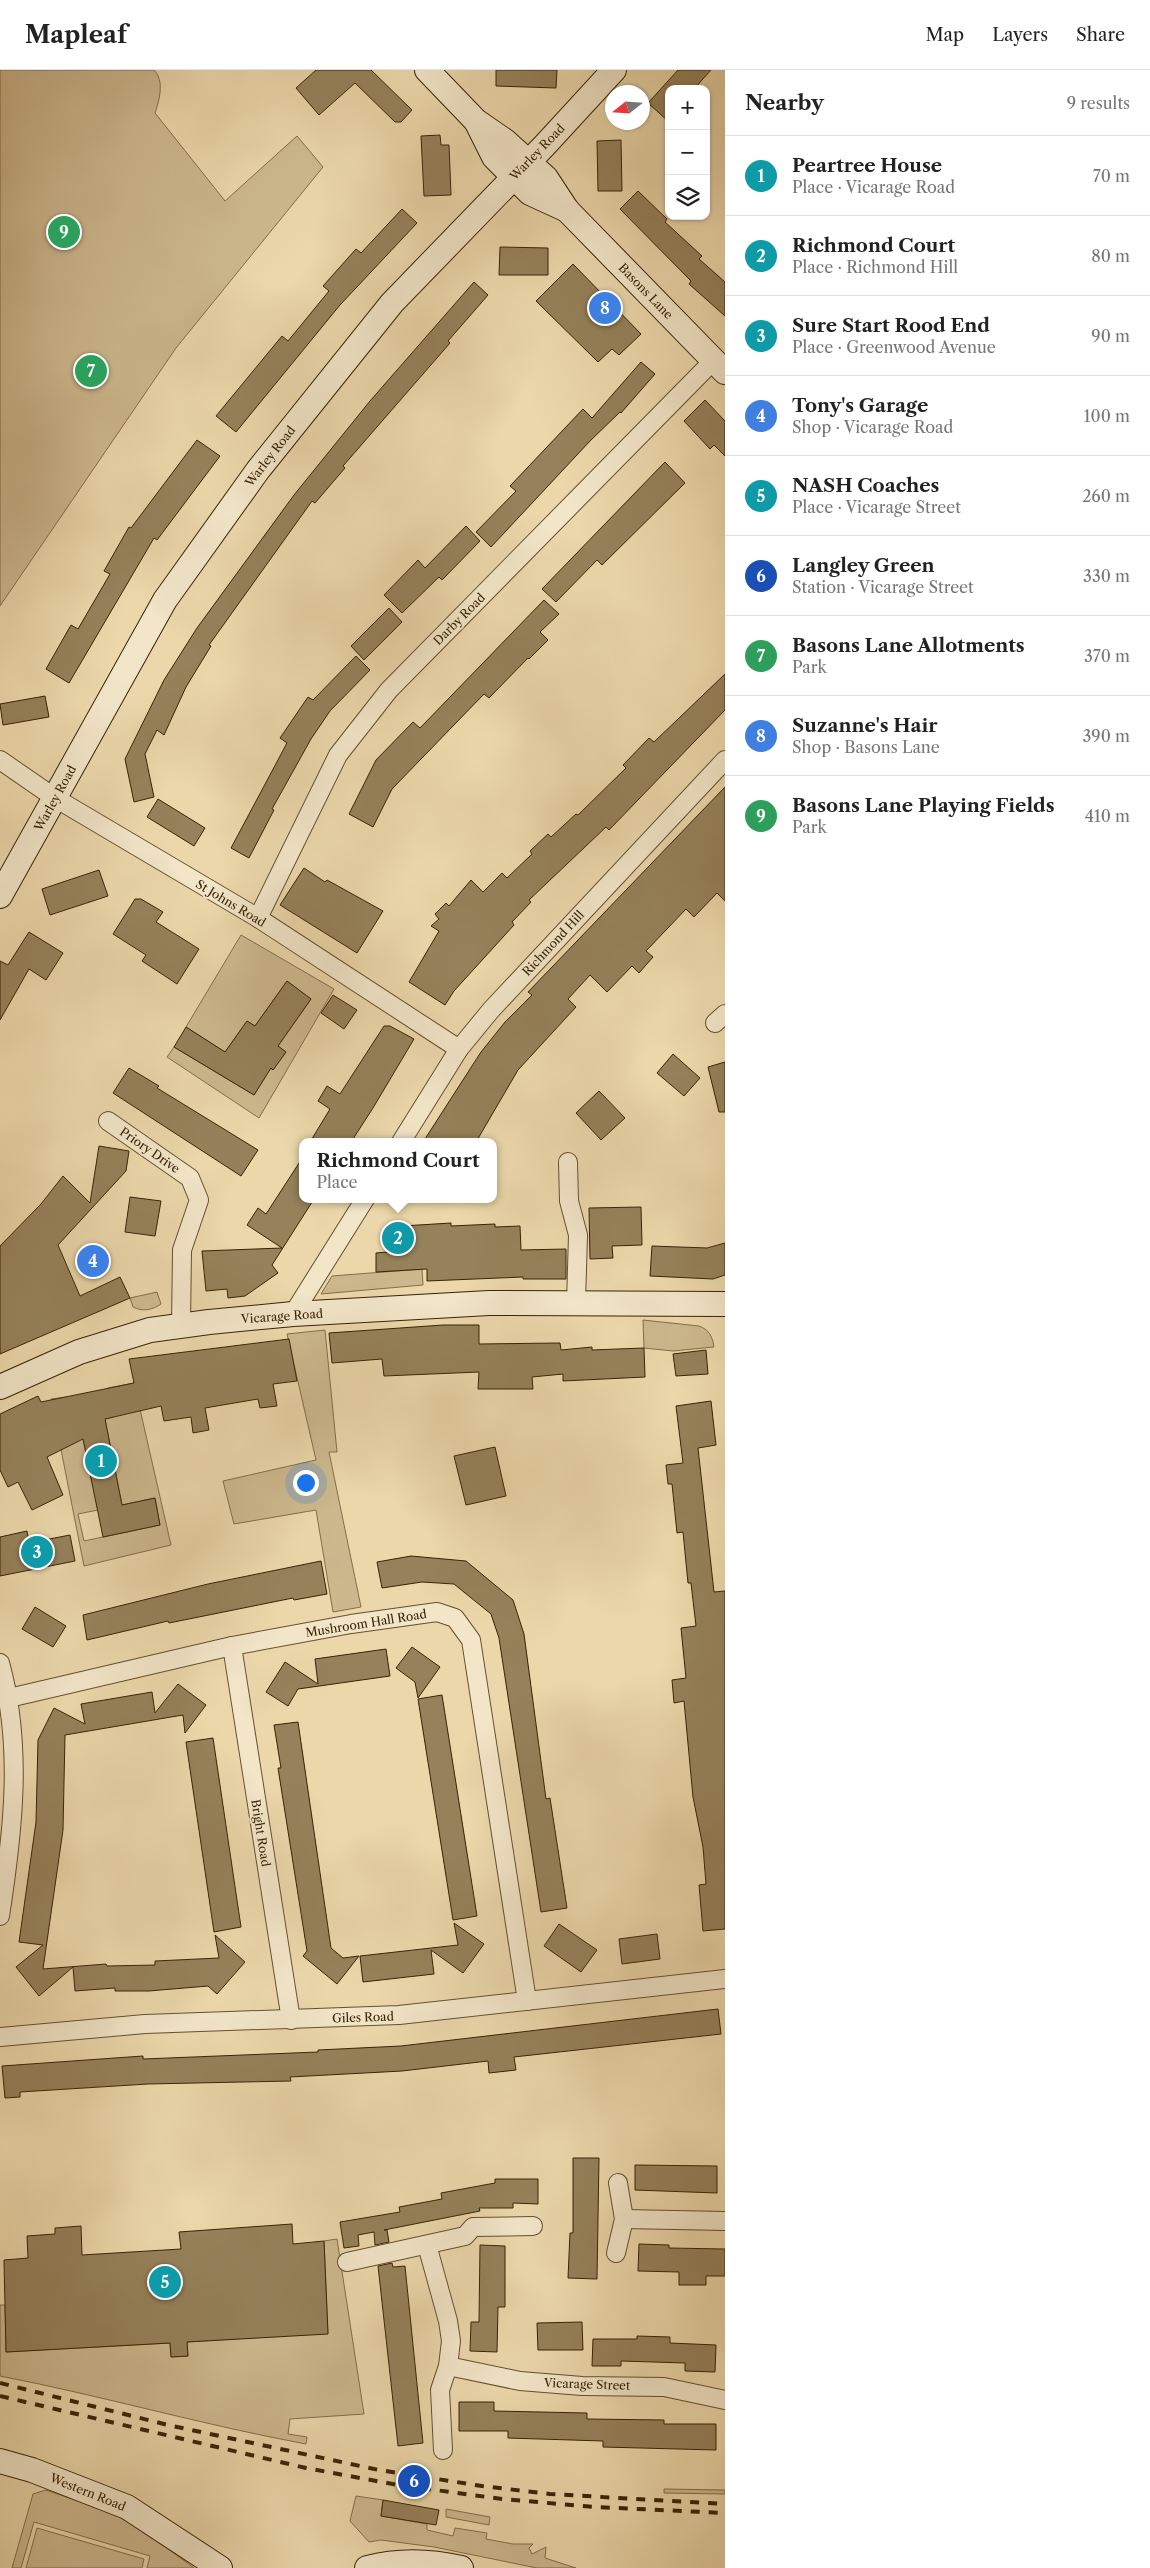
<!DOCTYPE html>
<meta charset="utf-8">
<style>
body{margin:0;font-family:"Libre Caslon Text",serif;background:#f6f6f6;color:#222}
.controls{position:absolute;right:15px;top:15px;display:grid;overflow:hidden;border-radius:10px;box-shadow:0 1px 4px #0004}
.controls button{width:45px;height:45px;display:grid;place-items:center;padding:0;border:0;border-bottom:1px solid #e0e0e0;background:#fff;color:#222;font:25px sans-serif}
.compass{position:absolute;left:605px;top:15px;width:45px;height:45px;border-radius:50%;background:#fff;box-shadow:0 1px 4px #0004;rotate:253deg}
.you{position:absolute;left:305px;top:1412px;width:18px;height:18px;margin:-12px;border:4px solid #fff;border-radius:50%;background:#1a73e8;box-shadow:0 0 0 8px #1a73e833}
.badge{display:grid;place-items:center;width:32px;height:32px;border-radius:50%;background:#8f2418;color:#fff;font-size:16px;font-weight:700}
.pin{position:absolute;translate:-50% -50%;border:2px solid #fff;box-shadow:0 1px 5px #0006}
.popup{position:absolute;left:299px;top:1068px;width:198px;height:65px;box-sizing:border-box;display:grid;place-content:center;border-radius:10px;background:#fff;filter:drop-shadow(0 1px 4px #0005);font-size:16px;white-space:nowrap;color:#767676}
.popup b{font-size:19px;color:#222}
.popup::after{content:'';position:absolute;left:50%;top:100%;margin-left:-10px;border:10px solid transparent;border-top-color:#fff}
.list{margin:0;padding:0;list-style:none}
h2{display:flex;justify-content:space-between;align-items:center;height:65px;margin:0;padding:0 20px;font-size:21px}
h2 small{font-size:16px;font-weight:400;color:#767676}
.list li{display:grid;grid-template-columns:32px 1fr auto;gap:15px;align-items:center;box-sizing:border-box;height:80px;padding:0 20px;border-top:1px solid #e0e0e0}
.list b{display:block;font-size:19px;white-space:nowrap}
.list p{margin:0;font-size:16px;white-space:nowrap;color:#767676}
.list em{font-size:16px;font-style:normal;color:#767676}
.icon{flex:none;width:28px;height:28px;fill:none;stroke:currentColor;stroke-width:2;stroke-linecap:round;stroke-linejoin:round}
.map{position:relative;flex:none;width:725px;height:2498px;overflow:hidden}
header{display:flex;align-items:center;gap:30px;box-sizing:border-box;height:70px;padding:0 25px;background:#fff;border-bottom:1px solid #e0e0e0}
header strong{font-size:24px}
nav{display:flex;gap:28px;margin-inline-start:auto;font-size:18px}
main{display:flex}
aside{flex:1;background:#fff}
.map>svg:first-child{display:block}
.green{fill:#cdb88e;stroke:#826e49}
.building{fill:#95815a;stroke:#382304}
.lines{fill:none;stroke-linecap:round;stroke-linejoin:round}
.street-casing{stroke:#65502e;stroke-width:20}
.secondary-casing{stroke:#382304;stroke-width:26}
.street{stroke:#f2e5c8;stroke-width:18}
.secondary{stroke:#f2e5c8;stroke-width:24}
.rail{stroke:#382304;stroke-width:4;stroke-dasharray:9 9;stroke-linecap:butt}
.labels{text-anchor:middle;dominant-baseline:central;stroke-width:4;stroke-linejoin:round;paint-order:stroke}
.street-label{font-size:12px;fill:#382304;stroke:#f2e5c8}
</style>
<header>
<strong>Mapleaf</strong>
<nav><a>Map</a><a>Layers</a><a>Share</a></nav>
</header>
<main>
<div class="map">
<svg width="725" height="2498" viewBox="0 0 725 2498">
<rect width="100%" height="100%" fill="#ebd7aa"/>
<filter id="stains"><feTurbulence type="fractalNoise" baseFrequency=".004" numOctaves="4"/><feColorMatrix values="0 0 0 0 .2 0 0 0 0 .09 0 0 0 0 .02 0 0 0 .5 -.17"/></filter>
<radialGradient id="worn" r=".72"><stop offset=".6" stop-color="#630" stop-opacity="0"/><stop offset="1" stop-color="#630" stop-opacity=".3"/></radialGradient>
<!-- green -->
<g class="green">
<path d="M0,0H154C165,11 159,31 155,43L225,131L297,66L323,97L176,278L0,536Z"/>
<polygon points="241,865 334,919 259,1048 167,987 174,977 254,1025 266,1006 257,988 273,1000 286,982 278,976 311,929 287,911 255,956 247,951 225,982 186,957"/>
<polygon points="422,1199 423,1215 321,1224 332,1206"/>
<path d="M157,1222L161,1234C153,1240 142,1242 133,1237L130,1228Z"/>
<path d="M643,1250L699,1256C709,1260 712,1265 714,1277L673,1281L644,1278Z"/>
<polygon points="325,1260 337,1382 329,1382 361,1537 333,1542 316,1440 234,1454 223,1411 316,1390 287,1264"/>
<polygon points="134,1313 171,1475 84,1496 51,1329 67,1327 72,1354 80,1353 98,1440 78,1444 84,1471 160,1455 155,1428 122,1435 105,1349 114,1347 108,1318"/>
<path d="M337,2169L364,2344L290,2349L288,2364L307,2367L306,2374C203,2355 103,2326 0,2306V2235H5L6,2282L170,2273L171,2287L188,2286L187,2272L328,2263L324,2171Z"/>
<polygon points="664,2419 725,2420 725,2424 664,2423"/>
<polygon points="46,2420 112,2443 140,2458 194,2498 147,2498 150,2486 34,2452 21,2498 12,2498 33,2424"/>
<polygon points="356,2426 383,2430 381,2446 427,2454 427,2460 453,2466 455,2458 487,2463 486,2469 513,2474 533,2474 529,2478 532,2484 546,2477 545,2488 576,2498 537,2498 434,2477 381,2470 369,2472 350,2451"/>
<polygon points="446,2439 490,2447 489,2455 446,2447"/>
<polygon points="37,2458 144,2489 142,2498 26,2498"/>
</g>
<!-- building -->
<g class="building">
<polygon points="316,0 371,0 412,40 401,52 395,52 355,13 319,45 296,18"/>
<polygon points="496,0 557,0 556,18 496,16"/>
<polygon points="678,0 711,0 694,19 669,19 669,52 648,33"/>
<polygon points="440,65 441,75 449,75 451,125 424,126 421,66"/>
<polygon points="621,70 622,121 598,121 597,71"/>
<polygon points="638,121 667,149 665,152 702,186 699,189 725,212 725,246 689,214 691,211 620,139"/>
<polygon points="402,139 417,153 340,235 236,362 216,346 282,266 288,271 329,221 323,216 356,179 361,183"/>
<polygon points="500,177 548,178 548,205 499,205"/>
<polygon points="573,194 641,264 619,285 612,279 598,292 536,231"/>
<polygon points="474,212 488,225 448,271 450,273 343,396 345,398 315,433 312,431 209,575 211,576 186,617 164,665 157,660 145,684 154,727 134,732 125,689 164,610 197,558 294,425 370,331"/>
<polygon points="641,292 655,304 621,343 620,342 590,371 491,477 476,462 516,421 510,416 583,339 592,348"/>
<polygon points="705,330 725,351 725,386 714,375 710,379 684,351"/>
<polygon points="197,370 220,386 157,470 154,468 69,613 46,599 71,555 78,559 110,504 104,501 129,457 131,458"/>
<polygon points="665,392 685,413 602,495 597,490 556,532 542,519"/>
<polygon points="466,456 480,471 442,510 439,507 402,543 384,525 418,490 425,498"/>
<polygon points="544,530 559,544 540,562 548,570 529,589 528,588 489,628 484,624 392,719 373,757 349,744 376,690 413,652 420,658"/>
<polygon points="389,538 402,552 364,590 351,576"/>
<polygon points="356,586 370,600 330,641 311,669 272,739 274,740 249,788 231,778 287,673 280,668 308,627 313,630"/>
<polygon points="725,604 725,640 609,760 606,757 529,830 531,832 512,852 514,855 454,921 445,935 409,912 439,861 431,856 439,849 435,844 446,833 449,836 471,810 483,822 502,803 507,808 532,784 530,781 548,764 551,767 576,744 578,745 626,698 623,695 649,668 654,672"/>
<polygon points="45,626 49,647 3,655 0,634"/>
<polygon points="725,717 725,831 717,823 694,847 686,839 646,881 653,887 639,903 632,896 607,922 590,905 568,929 576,937 518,1000 476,1072 423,1072 481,982 505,952 532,925 528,922"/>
<polygon points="158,729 205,758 194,776 147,747"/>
<polygon points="304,798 325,812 327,810 383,841 357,883 280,835"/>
<polygon points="99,800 108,826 50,845 42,819"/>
<polygon points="135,829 141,829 163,842 156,852 199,879 177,914 142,891 146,885 113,864"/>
<polygon points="29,862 63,883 46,910 29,899 0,950 0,891 8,895"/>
<polygon points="287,911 311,929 278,976 286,982 273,1000 271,998 254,1025 174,977 186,957 225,982 247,951 255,956"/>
<polygon points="333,925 357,940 344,959 321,943"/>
<polygon points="384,956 390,956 414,969 373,1038 351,1072 310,1072 330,1039 318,1031 327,1016 340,1024"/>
<polygon points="673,984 700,1008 684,1026 657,1003"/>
<polygon points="725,992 725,1042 719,1042 708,997"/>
<polygon points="129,998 159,1016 157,1018 258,1080 241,1106 113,1023"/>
<polygon points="599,1021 625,1048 601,1070 576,1043"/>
<polygon points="99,1076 129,1081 126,1101 58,1175 80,1226 120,1207 130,1228 0,1284 0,1176 41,1134 63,1106 90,1133"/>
<polygon points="303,1087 303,1129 314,1129 272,1195 278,1203 245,1226 228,1228 227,1219 206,1221 202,1181 282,1178 247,1155 258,1138 266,1144"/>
<polygon points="130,1127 161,1131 155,1166 125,1162"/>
<polygon points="641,1137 642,1175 612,1176 613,1188 590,1189 589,1138"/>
<polygon points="451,1153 451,1156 495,1154 495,1157 520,1156 521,1180 566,1179 566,1209 523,1209 523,1207 427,1211 427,1199 376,1202 376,1183 388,1182 386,1157"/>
<polygon points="725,1173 725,1205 713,1209 650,1206 652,1176 707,1178"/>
<polygon points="443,1255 479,1255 479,1274 560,1273 561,1280 592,1277 592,1280 644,1278 645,1307 563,1311 563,1304 532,1307 533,1319 478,1319 479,1302 384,1306 382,1289 332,1293 329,1263"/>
<polygon points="289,1269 297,1311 273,1314 277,1336 260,1338 258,1329 205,1338 209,1360 193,1363 191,1347 164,1351 161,1336 105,1349 122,1435 155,1428 160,1455 103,1467 83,1369 47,1387 63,1425 32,1440 18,1412 8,1417 0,1400 0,1344 38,1326 41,1332 134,1313 129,1289"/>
<polygon points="706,1280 708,1304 676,1306 673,1284"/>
<polygon points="711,1331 716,1375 698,1378 714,1522 725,1521 725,1859 703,1861 699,1815 706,1814 703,1777 693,1727 684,1631 674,1633 672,1610 686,1608 681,1558 696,1556 691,1513 688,1513 683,1462 677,1463 672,1414 668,1414 666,1395 683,1393 676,1336"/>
<polygon points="495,1377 506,1426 466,1435 454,1386"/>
<polygon points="27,1461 29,1473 70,1465 75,1491 0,1506 0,1467"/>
<polygon points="411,1486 466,1491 513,1530 524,1564 546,1729 550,1728 567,1838 541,1842 499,1568 491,1544 454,1514 422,1512 382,1518 377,1492"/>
<polygon points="321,1491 327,1524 294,1530 293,1528 169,1553 168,1551 87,1570 83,1545 208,1514"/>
<polygon points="35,1537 66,1556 53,1577 22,1559"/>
<polygon points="412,1577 440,1597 418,1628 415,1612 396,1598"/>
<polygon points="386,1579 390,1606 298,1619 288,1636 266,1622 285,1592 318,1614 315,1589"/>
<polygon points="178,1614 206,1635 185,1663 183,1645 65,1665 63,1760 43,1899 106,1894 107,1896 155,1895 155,1891 219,1888 215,1865 245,1892 217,1924 208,1916 149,1921 115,1921 115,1918 75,1921 73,1897 39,1926 16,1897 43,1875 19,1872 36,1752 38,1670 54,1638 85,1654 81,1634 152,1622 155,1643"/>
<polygon points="442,1625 477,1846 453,1850 418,1629"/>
<polygon points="298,1652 331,1878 343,1888 359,1886 337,1914 303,1886 307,1881 278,1698 281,1698 274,1655"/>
<polygon points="213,1668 241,1857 214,1862 186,1672"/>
<polygon points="454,1853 484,1874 463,1903 431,1880 434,1904 363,1912 360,1886 458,1875"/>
<polygon points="559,1854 597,1880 581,1902 544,1876"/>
<polygon points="657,1864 660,1889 622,1894 619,1869"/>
<polygon points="718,1939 721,1964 514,1987 516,2000 489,2003 488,1991 402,2001 290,2007 291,2011 148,2014 20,2022 20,2027 5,2028 2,1996 143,1986 143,1989 318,1982 318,1980 401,1976"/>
<polygon points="573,2088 599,2088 597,2209 568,2208 570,2163 573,2163"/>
<polygon points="635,2095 717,2096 717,2123 635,2120"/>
<polygon points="495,2109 538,2109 538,2134 513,2133 513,2138 479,2138 480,2141 384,2160 387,2160 389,2172 375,2175 374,2162 358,2165 359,2176 344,2178 340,2152 400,2142 399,2137 442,2129 441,2123 495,2113"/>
<polygon points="292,2154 293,2174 324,2171 328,2264 187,2272 188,2286 171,2287 170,2273 6,2282 4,2190 28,2188 27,2166 55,2164 55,2158 81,2156 82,2185 181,2179 179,2162"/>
<polygon points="639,2174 669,2175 669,2178 725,2179 725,2206 706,2206 706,2215 679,2215 679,2202 638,2201"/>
<polygon points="480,2175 505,2176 505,2237 498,2237 497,2282 470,2281 471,2252 479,2252"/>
<polygon points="392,2193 393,2197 405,2196 423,2373 398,2376 378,2196"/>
<polygon points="582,2252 583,2280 538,2280 537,2253"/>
<polygon points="637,2266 670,2267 670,2273 716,2275 715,2302 685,2301 685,2293 621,2291 621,2296 592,2296 593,2269 637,2269"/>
<polygon points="459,2332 494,2332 494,2341 587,2343 587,2349 664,2350 664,2354 716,2354 716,2380 603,2377 603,2371 508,2368 508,2361 459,2361"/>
<polygon points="383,2430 439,2440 436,2455 381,2446"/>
</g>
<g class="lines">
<!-- street casing -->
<g class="street-casing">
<g id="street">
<polyline points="0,690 55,728 258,848 459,979"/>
<polyline points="258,848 338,685 389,620 714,290"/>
<polyline points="715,953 725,944"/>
<polyline points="108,1051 190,1108 199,1130 182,1180 181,1256"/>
<polyline points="401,1072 459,979 491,940 725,690"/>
<polyline points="568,1092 569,1131 578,1165 576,1233"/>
<polyline points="293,1244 365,1129"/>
<polyline points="232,1576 291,1950"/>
<path d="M0,1593C23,1676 13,1762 0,1846"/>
<polyline points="9,1628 232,1576 351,1554 437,1542 455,1548 471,1570 527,1931"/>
<polyline points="0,1967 145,1954 399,1945 725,1909"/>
<polyline points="624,2149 725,2151"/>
<polyline points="427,2175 448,2251 451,2271 448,2296 440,2320 443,2380"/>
<polyline points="616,2183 624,2149 618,2113"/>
<polyline points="347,2192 465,2166 473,2157 533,2156"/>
<polyline points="448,2296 520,2311 582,2316 664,2317 725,2330"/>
</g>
</g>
<!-- secondary casing -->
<g class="secondary-casing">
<g id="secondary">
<polyline points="427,0 476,51 505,71 546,108 567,140 725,302"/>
<polyline points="477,53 494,87 530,123 567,140"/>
<polyline points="0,826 165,530 258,400 392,233 545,75 614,0"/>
<polyline points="0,1317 79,1282 150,1260 209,1252 293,1244 489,1233 725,1234"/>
<polyline points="0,2391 32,2400 127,2437 220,2498"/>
<path d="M367,2498C398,2490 431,2491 461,2498"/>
</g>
</g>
<!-- street -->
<use href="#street" class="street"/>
<!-- secondary -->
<use href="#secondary" class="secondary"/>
<!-- rail -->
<g class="rail">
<polyline points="0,2313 168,2355 379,2400 482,2416 550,2424 725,2434"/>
<polyline points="0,2326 306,2398 398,2415 502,2429 595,2437 725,2443"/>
</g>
</g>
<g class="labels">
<!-- street labels -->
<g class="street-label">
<text transform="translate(537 82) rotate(-46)">Warley Road</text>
<text transform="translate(646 221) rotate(46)">Basons Lane</text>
<text transform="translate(270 386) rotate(-52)">Warley Road</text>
<text transform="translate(459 549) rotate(-45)">Darby Road</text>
<text transform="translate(55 728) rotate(-61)">Warley Road</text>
<text transform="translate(231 833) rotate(31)">St Johns Road</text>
<text transform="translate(553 873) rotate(-47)">Richmond Hill</text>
<text transform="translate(150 1080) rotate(35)">Priory Drive</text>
<text transform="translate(282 1246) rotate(-4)">Vicarage Road</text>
<text transform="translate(366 1553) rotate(-9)">Mushroom Hall Road</text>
<text transform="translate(261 1763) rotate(81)">Bright Road</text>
<text transform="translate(363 1947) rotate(-2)">Giles Road</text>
<text transform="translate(587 2314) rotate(2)">Vicarage Street</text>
<text transform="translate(88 2422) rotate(22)">Western Road</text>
</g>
</g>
<rect width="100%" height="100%" filter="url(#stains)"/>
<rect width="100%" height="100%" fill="url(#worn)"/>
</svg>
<div class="controls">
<button>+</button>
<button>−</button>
<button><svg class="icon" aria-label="layers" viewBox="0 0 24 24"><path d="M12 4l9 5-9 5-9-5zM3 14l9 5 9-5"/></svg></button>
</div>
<svg class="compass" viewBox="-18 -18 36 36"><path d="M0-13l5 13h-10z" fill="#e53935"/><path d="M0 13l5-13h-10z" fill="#767676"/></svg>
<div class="you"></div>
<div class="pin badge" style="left:101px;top:1391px;background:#0f9aa8">1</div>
<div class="pin badge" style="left:398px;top:1168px;background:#0f9aa8">2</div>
<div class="popup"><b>Richmond Court</b>Place</div>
<div class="pin badge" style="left:37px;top:1482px;background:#0f9aa8">3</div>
<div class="pin badge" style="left:93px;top:1191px;background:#3f7fe0">4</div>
<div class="pin badge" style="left:165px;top:2212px;background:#0f9aa8">5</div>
<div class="pin badge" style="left:414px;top:2411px;background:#1a4fb4">6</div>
<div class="pin badge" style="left:91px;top:301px;background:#2e9e5b">7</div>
<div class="pin badge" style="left:605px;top:238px;background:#3f7fe0">8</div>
<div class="pin badge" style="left:64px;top:162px;background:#2e9e5b">9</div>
</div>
<aside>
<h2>Nearby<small>9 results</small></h2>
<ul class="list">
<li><span class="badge" style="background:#0f9aa8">1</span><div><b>Peartree House</b><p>Place · Vicarage Road</p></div><em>70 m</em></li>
<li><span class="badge" style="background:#0f9aa8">2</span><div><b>Richmond Court</b><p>Place · Richmond Hill</p></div><em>80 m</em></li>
<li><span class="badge" style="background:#0f9aa8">3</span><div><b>Sure Start Rood End</b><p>Place · Greenwood Avenue</p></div><em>90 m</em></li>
<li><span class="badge" style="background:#3f7fe0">4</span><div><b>Tony's Garage</b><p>Shop · Vicarage Road</p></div><em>100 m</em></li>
<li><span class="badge" style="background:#0f9aa8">5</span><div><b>NASH Coaches</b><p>Place · Vicarage Street</p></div><em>260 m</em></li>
<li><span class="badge" style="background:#1a4fb4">6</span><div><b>Langley Green</b><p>Station · Vicarage Street</p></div><em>330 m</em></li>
<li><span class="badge" style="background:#2e9e5b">7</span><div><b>Basons Lane Allotments</b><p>Park</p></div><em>370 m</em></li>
<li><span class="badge" style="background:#3f7fe0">8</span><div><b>Suzanne's Hair</b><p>Shop · Basons Lane</p></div><em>390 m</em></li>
<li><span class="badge" style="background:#2e9e5b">9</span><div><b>Basons Lane Playing Fields</b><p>Park</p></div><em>410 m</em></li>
</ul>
</aside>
</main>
